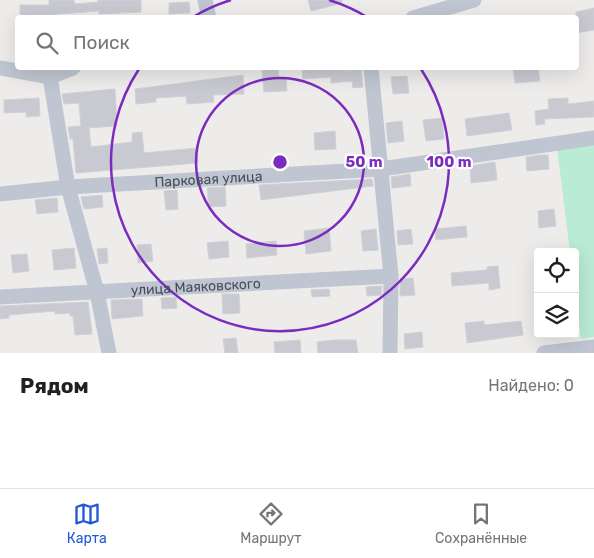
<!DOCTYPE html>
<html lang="ru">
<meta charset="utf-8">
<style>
body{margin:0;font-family:Rubik,sans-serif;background:#f6f6f6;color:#202124}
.controls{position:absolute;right:15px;bottom:15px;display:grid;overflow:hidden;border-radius:5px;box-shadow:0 5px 20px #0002}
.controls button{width:45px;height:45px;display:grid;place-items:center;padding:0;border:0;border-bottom:1px solid #e0e0e0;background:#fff;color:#202124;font:25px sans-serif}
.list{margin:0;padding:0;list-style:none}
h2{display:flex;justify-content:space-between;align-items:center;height:65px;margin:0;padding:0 20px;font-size:21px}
h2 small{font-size:16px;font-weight:400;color:#757577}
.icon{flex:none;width:28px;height:28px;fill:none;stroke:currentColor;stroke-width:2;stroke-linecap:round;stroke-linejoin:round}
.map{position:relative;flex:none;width:594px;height:353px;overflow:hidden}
.search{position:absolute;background:#fff;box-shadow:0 5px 20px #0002;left:15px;right:15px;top:15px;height:55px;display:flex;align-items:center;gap:12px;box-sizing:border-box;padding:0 18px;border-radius:5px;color:#757577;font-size:19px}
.sheet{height:135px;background:#fff}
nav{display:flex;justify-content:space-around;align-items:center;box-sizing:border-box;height:70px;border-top:1px solid #e0e0e0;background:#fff;font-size:14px;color:#757577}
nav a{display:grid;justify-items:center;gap:2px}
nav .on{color:#2158d3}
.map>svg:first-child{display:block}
.green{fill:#baebd4}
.building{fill:#c9cad1;stroke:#d0d1d7}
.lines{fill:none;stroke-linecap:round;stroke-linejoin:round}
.minor{stroke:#bfc6d1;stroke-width:15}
.ring{fill:none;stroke:#7b2cbf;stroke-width:2.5}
.labels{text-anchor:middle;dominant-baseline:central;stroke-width:4.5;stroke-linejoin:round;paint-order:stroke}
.street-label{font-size:14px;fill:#454d58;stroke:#fff}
.centre{fill:#7b2cbf;stroke:#fff;stroke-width:2.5}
.ring-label{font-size:15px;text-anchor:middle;font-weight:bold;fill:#7b2cbf;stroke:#fff;stroke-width:4.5;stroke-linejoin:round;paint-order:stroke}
</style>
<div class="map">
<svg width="594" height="353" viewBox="0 0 594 353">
<rect width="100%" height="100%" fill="#eeeceb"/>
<!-- green -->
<polygon class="green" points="594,143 594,337 581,339 575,296 575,252 570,252 557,148"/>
<!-- building -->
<g class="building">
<polygon points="49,0 74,0 75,4 98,2 98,0 141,0 141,12 99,14 99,11 20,17 20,5 49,5"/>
<polygon points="308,0 342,0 342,3 311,11"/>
<polygon points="189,2 190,13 169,14 169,3"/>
<polygon points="594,8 594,30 576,33 576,12"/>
<polygon points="302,68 345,68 346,71 361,69 363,87 353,88 352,81 331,83 331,77 303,79"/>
<polygon points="513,68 538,68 540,81 515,83"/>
<polygon points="278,69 279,78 286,77 287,91 264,92 262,70"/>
<polygon points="243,75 244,94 213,95 214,102 187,104 186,96 156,98 156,102 136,104 135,89"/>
<polygon points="407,76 409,93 393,94 391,77"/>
<polygon points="115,89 117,126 89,128 91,147 132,142 132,133 142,132 144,153 197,148 198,163 76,173 73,139 70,139 68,127 81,126 79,103 64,104 62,94"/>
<polygon points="39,98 40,116 26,117 26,112 4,113 4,100"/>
<polygon points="568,98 568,104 594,101 594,117 544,119 545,124 536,125 535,111 549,109 548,99"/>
<polygon points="509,113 512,130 467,136 465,119"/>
<polygon points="442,118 444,139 426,141 423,120"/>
<polygon points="402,121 404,141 388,143 386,123"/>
<polygon points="335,131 336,149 315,150 314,133"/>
<polygon points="541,155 548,155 549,169 527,171 526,157"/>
<polygon points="495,162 497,180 471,183 470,166"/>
<polygon points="410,174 411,186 392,188 391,177"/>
<polygon points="372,179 373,186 261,200 259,185"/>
<polygon points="225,187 226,206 209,207 207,188"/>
<polygon points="177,190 178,209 166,210 164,191"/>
<polygon points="102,195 103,207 84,209 81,197"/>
<polygon points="57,198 58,212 37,214 35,200"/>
<polygon points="554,209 556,226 539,228 538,211"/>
<polygon points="466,226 467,237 436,240 435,229"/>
<polygon points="329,228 331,251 306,254 304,231"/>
<polygon points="376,229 378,250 363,251 361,231"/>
<polygon points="411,229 413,244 398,245 397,231"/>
<polygon points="228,241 229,257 209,259 207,243"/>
<polygon points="276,241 277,255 247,258 246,244"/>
<polygon points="151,244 153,261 138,263 137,245"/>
<polygon points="74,248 76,268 54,270 52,250"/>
<polygon points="107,248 108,263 99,264 97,249"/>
<polygon points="27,254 29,271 13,273 11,255"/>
<polygon points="498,266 500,288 489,290 489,283 452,286 451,273 487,270 487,267"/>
<polygon points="413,278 415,295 400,296 400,279"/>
<polygon points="382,286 381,295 367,296 366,287"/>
<polygon points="329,289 330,296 312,297 311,290"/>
<polygon points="222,294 239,294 240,313 223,314"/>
<polygon points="176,297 177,308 162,309 161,298"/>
<polygon points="142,299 143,316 112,319 111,300"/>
<polygon points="88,302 92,334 75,335 73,316 70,316 70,313 55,314 55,311 9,315 9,318 0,319 0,306"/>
<polygon points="484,321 484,325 521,321 523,335 467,343 465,323"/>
<polygon points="422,332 423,347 405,349 404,334"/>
<polygon points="236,338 238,353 225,353 223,339"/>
<polygon points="300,340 301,353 275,353 274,342"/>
<polygon points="333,340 356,340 358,353 318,353 317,342"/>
</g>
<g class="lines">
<!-- minor -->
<g class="minor">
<polyline points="205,0 209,18"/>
<polyline points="413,18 474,0"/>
<polyline points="0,68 50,77 73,68"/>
<polyline points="371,68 391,276 390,353"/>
<polyline points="50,77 68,187 97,292 109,353"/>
<path id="s1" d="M0,194L68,187L381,169L594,138"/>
<path id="s2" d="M0,297L391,276"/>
<polyline points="544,353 594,347"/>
</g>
</g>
<!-- distance rings -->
<g class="ring">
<circle cx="280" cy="162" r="84"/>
<path d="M193 17A169 169 0 0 1 231 0M329 0A169 169 0 0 1 367 17M421 69A169 169 0 1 1 139 69"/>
</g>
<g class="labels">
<!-- street labels -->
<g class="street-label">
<text stroke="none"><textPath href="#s1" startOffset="209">Парковая улица</textPath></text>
<text stroke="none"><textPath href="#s2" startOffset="196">улица Маяковского</textPath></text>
</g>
</g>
<circle cx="280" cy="162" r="8" class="centre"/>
<g class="ring-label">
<text x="364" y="167">50 m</text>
<text x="449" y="167">100 m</text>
</g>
</svg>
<div class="controls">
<button><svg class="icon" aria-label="locate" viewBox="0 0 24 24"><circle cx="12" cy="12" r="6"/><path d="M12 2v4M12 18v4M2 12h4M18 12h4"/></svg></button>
<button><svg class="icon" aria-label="layers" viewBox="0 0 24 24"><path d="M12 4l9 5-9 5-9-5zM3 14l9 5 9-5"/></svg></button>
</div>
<div class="search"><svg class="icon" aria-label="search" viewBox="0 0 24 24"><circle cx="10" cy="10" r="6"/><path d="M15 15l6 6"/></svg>Поиск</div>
</div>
<section class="sheet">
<h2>Рядом<small>Найдено: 0</small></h2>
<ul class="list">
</ul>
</section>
<nav>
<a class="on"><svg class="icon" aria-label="map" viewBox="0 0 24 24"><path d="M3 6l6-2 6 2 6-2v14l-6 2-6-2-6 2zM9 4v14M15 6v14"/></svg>Карта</a>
<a><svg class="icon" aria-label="directions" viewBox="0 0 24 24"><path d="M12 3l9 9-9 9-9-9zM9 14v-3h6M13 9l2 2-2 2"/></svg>Маршрут</a>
<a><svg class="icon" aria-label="saved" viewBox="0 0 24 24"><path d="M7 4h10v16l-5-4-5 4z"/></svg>Сохранённые</a>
</nav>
